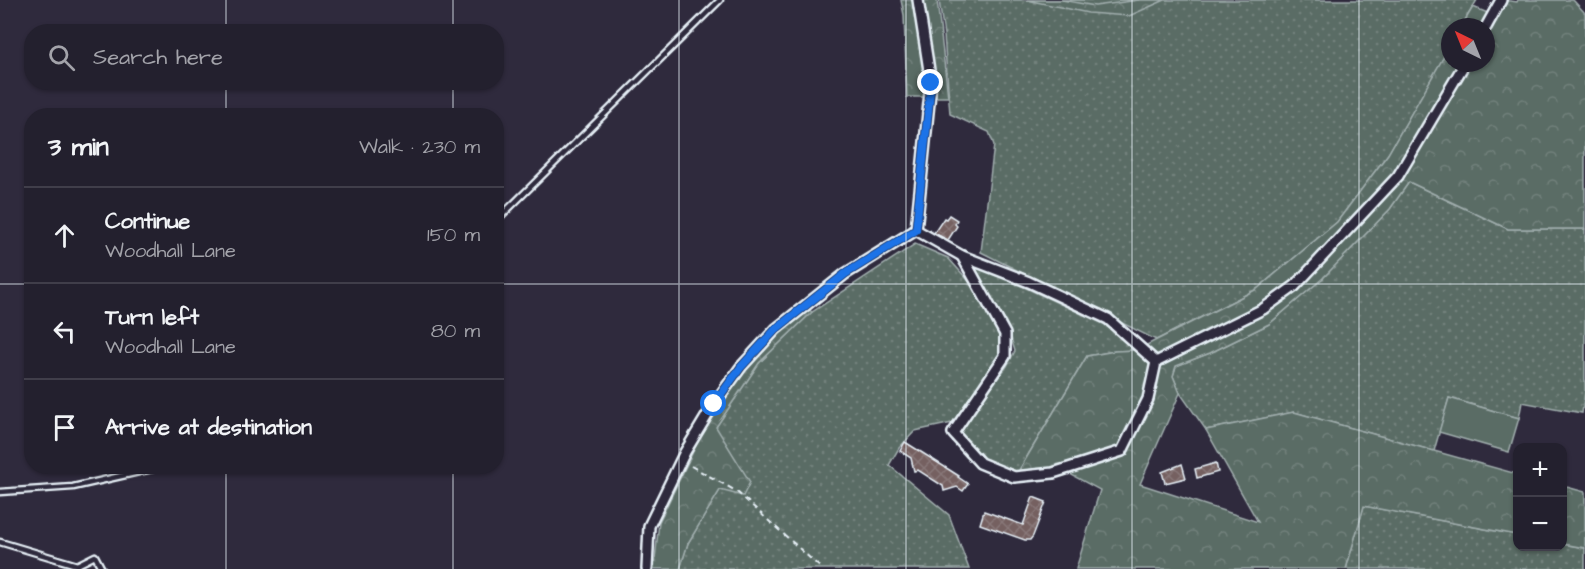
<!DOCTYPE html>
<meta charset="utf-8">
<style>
body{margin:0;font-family:"Architects Daughter",sans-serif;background:#2b2836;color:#f1f3f6}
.controls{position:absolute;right:18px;bottom:18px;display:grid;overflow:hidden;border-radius:12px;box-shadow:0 2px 4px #0004}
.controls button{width:54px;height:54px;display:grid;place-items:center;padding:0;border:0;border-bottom:2px solid #403e4a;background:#23202e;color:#f1f3f6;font:30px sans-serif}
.compass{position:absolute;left:1441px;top:18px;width:54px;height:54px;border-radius:50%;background:#23202e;box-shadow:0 2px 4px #0004;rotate:317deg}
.stop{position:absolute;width:18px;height:18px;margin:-14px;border:4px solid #1a73e8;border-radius:50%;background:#fff}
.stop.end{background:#1a73e8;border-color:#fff;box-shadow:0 2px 6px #0008}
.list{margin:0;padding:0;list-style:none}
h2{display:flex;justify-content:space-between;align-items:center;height:78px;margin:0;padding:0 24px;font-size:26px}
h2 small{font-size:20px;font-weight:400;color:#a3a3aa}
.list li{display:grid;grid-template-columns:39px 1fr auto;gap:18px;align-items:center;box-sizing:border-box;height:96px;padding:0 24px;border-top:2px solid #403e4a}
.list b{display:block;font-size:22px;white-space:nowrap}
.list p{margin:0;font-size:20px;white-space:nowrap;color:#a3a3aa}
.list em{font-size:20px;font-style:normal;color:#a3a3aa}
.icon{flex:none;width:33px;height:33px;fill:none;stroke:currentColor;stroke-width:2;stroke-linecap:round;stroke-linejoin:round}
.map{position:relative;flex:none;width:1585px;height:569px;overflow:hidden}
.search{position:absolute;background:#23202e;box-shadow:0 2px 4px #0004;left:24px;top:24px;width:480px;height:66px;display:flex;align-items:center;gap:15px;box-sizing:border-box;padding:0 21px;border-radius:24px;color:#a3a3aa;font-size:22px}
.panel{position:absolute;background:#23202e;box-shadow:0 2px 4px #0004;left:24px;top:108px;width:480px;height:366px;border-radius:24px}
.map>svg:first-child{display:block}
.grass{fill:url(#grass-dots);stroke:#a1aeae;stroke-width:1.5}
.forest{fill:url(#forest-crowns);stroke:#a1aeae;stroke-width:1.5}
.pitch{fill:#5a6c65;stroke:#a1aeae;stroke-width:1.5}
.building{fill:url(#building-cross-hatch);stroke:#e8f1f8;stroke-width:1.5}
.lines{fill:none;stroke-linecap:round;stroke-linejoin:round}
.lane-casing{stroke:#e8f1f8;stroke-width:9}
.street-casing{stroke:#e8f1f8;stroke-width:14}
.path{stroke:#e8f1f8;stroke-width:2;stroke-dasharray:6 4.5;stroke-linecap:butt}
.lane{stroke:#2f2a3d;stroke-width:4.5}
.street{stroke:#2f2a3d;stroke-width:9}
.route{stroke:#1a73e8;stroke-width:8}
.grid{fill:none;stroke:#e8f1f8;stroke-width:1.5;stroke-opacity:0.55}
</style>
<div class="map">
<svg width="1585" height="569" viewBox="0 0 1585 569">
<defs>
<pattern id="grass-dots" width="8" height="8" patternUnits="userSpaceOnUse" patternTransform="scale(1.5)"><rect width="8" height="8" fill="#5a6c65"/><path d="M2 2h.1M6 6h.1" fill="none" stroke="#72817c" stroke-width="1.8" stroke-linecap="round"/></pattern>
<pattern id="forest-crowns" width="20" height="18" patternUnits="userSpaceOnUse" patternTransform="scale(1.5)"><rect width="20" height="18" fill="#5a6c65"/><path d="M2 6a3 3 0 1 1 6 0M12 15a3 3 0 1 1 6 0" fill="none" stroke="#72817c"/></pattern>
<pattern id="building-cross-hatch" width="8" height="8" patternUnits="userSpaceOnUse" patternTransform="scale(1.5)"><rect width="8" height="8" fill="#746060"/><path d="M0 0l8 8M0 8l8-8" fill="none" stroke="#887778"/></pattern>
</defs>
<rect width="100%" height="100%" fill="#2f2a3d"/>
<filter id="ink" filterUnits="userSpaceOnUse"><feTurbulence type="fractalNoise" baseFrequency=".0167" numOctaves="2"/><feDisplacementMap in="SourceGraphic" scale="12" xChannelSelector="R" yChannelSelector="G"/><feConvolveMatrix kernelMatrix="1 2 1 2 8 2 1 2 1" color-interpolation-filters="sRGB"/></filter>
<g filter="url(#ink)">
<!-- grass -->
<g class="grass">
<polygon points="939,0 1477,0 1461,27 1450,27 1450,46 1388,154 1337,222 1257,289 1156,340 981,252 994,145 989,132 950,114 944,35"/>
<polygon points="1409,182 1508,229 1585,229 1585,391 1582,413 1522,402 1519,418 1449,398 1434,451 1294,412 1206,430 1180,393 1173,376 1176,366 1210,353 1269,324 1323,278 1390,209"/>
<polygon points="915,244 948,258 976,289 1001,334 999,357 952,423 915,431 899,448 889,465 949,515 969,569 680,569 688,543 720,490 716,427 759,363 812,312"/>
<polygon points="968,261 1110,327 1137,350 1115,351 1087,356 1018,472 983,459 958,431 1007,366 1015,351 1006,322"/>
<polygon points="1364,506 1517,535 1518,546 1562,546 1563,544 1585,548 1585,569 1346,569"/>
</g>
<!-- forest -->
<g class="forest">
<polygon points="901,0 937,0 948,97 907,97 904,15"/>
<polygon points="1027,0 1165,0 1129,16 1088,13"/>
<polygon points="1504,0 1517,2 1518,0 1573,0 1585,13 1585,229 1508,229 1409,182 1390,209 1323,278 1269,324 1210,353 1176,366 1173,376 1180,393 1140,484 1258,522 1206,430 1294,412 1517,474 1517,535 1364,506 1346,569 1076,569 1100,490 1057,467 1018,472 1087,356 1115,351 1137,350 1257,289 1337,222 1388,154 1450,46 1450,63 1486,63 1486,27 1461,27 1473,7 1495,16"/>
<polygon points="808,309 812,312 759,363 716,427 750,482 743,496 720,490 688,543 680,569 654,569 659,522 704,429 743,371 773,337"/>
<polygon points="1563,486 1585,492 1585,548 1563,544"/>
</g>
<!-- pitch -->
<g class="pitch">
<polygon points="1062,0 1139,0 1095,6"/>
<polygon points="1449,398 1519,418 1509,452 1439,432"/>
</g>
<!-- building -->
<g class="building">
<polygon points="949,215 957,220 955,224 957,226 948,240 934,233 944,218 946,219"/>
<polygon points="905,442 959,476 958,477 968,484 963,491 957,487 944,491 943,486 918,470 914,471 911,458 900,451"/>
<polygon points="1216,463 1218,472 1197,478 1195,469"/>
<polygon points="1182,464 1186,478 1165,483 1162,472"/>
<polygon points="1033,497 1046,502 1033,536 1030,540 1025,540 980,524 984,511 1023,525"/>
</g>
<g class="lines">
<!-- lane casing -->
<g class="lane-casing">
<g id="lane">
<polyline points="496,221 720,0"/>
<polyline points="0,492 73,487 165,466"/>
<polyline points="0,542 77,565 95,556 102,569"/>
</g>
</g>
<!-- street casing -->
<g class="street-casing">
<g id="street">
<polyline points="1486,27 1501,0"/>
<polyline points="916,230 962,256 1029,282 1108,319 1156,362"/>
<polyline points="962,256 1005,334 1005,356 953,433 980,463 1014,477 1053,473 1122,451 1148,399 1156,362 1263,309 1295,286 1398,176 1465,63"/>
<polyline points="647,569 649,526 685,452 714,404 741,367 776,329 845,274 916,230 931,83 918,0"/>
</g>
</g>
<!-- path -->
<polyline class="path" points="691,466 736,491 822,569"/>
<!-- lane -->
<use href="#lane" class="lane"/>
<!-- street -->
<use href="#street" class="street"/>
</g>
</g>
<g class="lines" filter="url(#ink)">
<!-- route -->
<polyline class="route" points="714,404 741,367 776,329 845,274 916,230 931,83"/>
</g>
<!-- grid -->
<path class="grid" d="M226,0V32M453,0V32M679,0V569M906,0V569M1132,0V569M1359,0V569M226,82V116M453,82V116M0,284H32M496,284H1585M226,466V569M453,466V569"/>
</svg>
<div class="controls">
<button>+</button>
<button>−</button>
</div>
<svg class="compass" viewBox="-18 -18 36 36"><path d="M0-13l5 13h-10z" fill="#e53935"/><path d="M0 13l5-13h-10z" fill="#a3a3aa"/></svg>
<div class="stop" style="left:714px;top:404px"></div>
<div class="stop end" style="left:931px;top:83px"></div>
<div class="search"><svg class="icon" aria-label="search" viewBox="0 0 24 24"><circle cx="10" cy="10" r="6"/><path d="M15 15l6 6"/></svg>Search here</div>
<section class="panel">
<h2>3 min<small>Walk · 230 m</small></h2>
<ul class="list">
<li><svg class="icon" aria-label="ahead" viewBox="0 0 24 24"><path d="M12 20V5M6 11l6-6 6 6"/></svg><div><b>Continue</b><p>Woodhall Lane</p></div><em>150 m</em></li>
<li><svg class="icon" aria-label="left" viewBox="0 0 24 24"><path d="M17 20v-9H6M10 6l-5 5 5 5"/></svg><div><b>Turn left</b><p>Woodhall Lane</p></div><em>80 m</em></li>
<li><svg class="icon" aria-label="arrive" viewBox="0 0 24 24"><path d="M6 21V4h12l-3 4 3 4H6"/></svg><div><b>Arrive at destination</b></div></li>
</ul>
</section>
</div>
